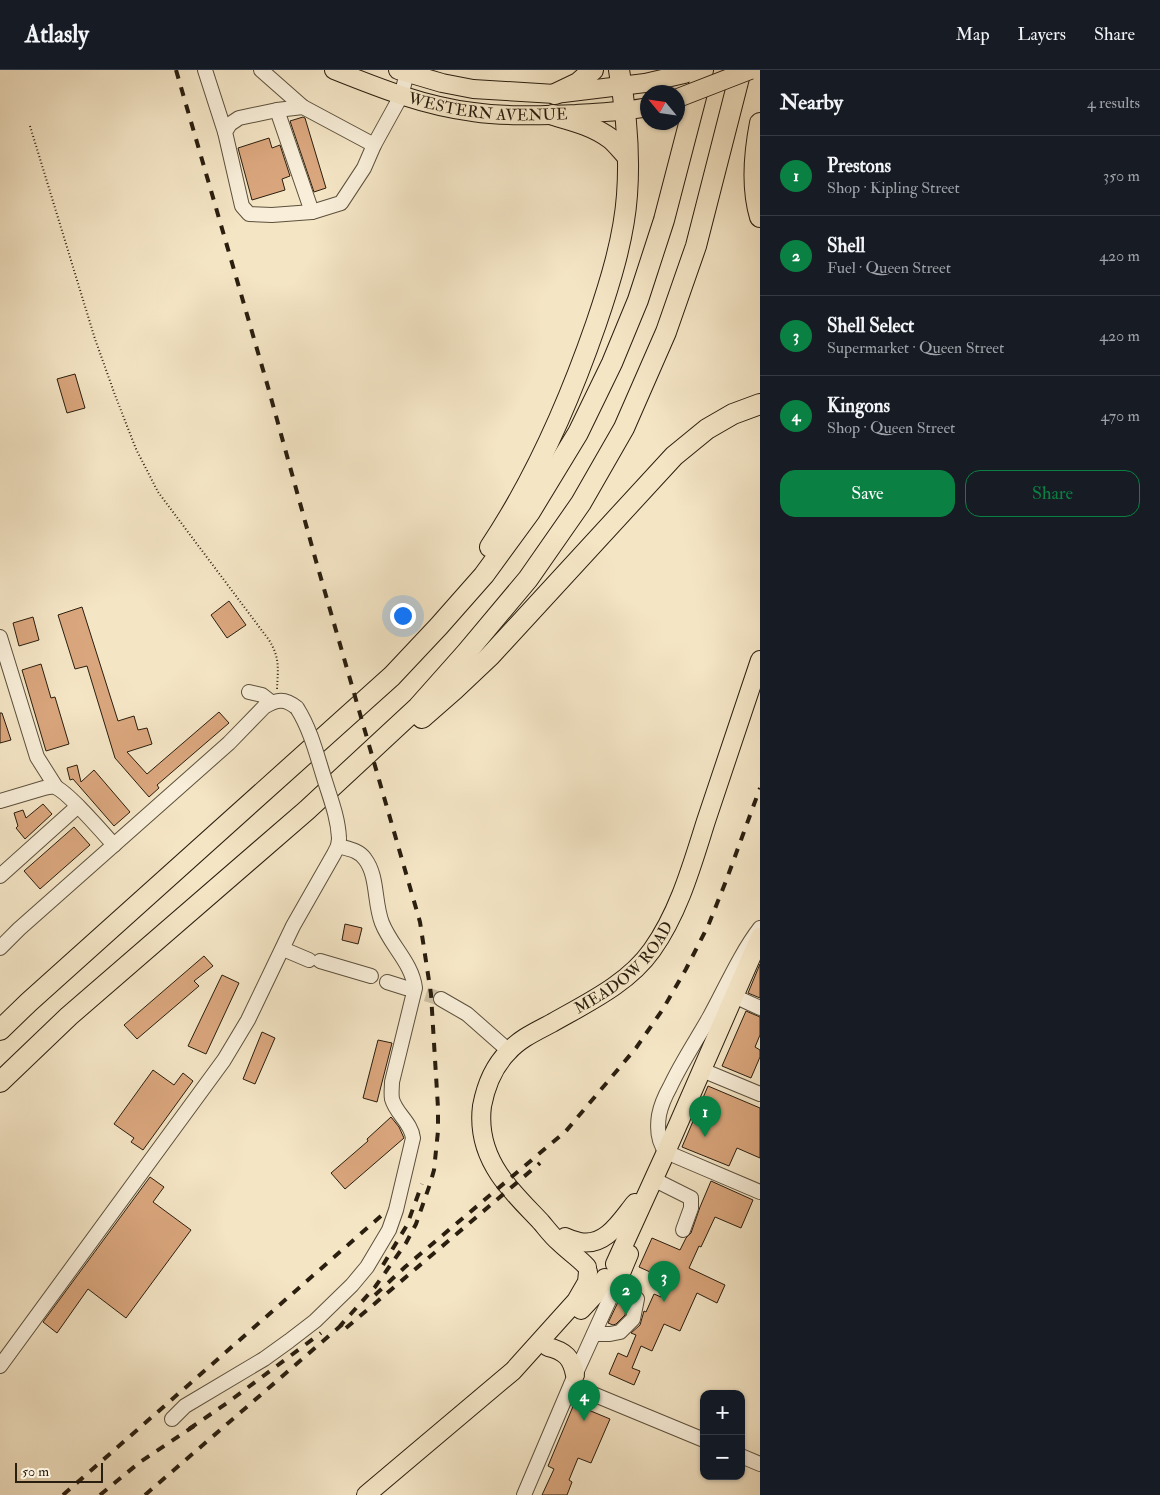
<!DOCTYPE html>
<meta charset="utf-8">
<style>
body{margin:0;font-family:"IM FELL Double Pica",serif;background:#242831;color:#f1f3f6}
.controls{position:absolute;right:15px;bottom:15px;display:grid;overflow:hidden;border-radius:10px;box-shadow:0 1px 4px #0004}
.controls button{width:45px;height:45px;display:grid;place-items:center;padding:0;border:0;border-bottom:1px solid #363941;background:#171b24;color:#f1f3f6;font:25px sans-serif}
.compass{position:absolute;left:640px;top:15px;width:45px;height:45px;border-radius:50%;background:#171b24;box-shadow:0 1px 4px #0004;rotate:299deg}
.scale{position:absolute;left:15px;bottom:12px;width:88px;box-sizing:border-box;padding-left:5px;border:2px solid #2a1e0f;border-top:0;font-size:14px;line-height:18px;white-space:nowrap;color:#2a1e0f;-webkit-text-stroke:4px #f8eed9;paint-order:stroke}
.you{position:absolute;left:402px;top:545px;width:18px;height:18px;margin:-12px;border:4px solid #fff;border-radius:50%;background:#1a73e8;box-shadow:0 0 0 8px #1a73e833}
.badge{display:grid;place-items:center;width:32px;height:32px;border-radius:50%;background:#0b8043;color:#fff;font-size:16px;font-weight:700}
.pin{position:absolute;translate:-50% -41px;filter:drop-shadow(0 1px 2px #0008)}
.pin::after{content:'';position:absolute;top:26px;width:18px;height:15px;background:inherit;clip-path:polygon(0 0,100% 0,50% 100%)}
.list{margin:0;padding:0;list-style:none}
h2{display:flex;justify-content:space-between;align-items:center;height:65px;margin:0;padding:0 20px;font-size:21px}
h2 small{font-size:16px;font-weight:400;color:#9ea1a6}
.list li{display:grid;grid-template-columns:32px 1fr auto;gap:15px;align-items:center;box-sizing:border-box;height:80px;padding:0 20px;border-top:1px solid #363941}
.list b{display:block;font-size:19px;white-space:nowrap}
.list p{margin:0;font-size:16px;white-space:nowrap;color:#9ea1a6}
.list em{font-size:16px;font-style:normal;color:#9ea1a6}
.actions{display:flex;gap:10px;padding:15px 20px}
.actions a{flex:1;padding:11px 0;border:1px solid #0b8043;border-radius:15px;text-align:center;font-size:18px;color:#0b8043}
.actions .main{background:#0b8043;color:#fff}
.map{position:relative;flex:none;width:760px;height:1425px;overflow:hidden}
header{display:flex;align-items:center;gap:30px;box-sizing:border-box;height:70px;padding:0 25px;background:#171b24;border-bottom:1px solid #363941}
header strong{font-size:24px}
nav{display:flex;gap:28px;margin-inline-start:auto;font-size:18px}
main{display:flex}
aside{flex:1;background:#171b24}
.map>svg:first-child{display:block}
.building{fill:#daa67d;stroke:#2a1e0f}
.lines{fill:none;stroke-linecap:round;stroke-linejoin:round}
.minor-tunnel{stroke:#ccbda1;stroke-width:14;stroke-dasharray:14 7;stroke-linecap:butt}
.minor-casing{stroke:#5c503c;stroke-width:16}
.major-casing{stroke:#2a1e0f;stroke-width:20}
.highway-casing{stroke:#2a1e0f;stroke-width:22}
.path{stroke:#2a1e0f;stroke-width:2;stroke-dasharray:1 2.5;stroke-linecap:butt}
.minor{stroke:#f8eed9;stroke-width:14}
.major{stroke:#f4e5c5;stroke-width:18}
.highway{stroke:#f4e5c5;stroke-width:20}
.rail{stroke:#2a1e0f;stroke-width:4;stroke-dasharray:9 9;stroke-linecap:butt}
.minor-bridge-casing{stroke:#5c503c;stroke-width:16;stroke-linecap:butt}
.major-bridge-casing{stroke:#2a1e0f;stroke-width:20;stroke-linecap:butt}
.minor-bridge{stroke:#f8eed9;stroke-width:14}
.major-bridge{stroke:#f4e5c5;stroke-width:18}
.labels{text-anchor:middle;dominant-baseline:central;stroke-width:4;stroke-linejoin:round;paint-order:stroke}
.street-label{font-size:16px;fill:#2a1e0f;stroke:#f8eed9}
</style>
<header>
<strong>Atlasly</strong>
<nav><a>Map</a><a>Layers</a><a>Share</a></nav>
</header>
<main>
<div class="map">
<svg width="760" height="1425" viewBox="0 0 760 1425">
<rect width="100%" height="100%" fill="#f4e5c5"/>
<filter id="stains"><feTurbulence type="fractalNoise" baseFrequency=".004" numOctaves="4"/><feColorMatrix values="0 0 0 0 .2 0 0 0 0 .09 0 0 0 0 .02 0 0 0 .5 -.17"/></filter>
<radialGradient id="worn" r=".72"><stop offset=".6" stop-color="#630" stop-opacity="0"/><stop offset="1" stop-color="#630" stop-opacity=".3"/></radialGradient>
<!-- building -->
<g class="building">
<polygon points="303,47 305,48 326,118 314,122 290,51"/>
<polygon points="269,68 272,78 280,75 290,106 282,109 285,120 252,130 238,78"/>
<polygon points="75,304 85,338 67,343 57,309"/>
<polygon points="229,531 246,555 227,568 211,545"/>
<polygon points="82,537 118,651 134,646 138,660 147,658 152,674 127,682 147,704 219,642 229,653 157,715 159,718 149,727 115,688 87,596 75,599 58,545"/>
<polygon points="33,547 39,570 19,576 13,553"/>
<polygon points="41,594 51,628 55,627 69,674 46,681 22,600"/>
<polygon points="0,643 2,643 11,670 0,673"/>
<polygon points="77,695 81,712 94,700 130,742 114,756 73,709 70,710 67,698"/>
<polygon points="43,734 52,744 25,769 16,758 18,756 14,743 23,740 26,748"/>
<polygon points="74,757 90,775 40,819 24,801"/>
<polygon points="345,854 362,858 358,874 342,870"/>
<polygon points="204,886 213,896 194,911 199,916 137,969 124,955"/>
<polygon points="760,894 760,928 748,923"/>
<polygon points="222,905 239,913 206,984 188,976"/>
<polygon points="746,941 760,947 760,965 755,977 760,980 760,987 751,1008 722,996"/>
<polygon points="262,962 275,968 255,1014 243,1009"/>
<polygon points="378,970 392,973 377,1032 363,1028"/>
<polygon points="153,1000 174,1015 183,1003 193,1011 143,1080 131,1072 134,1068 114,1054"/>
<polygon points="708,1016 760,1038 760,1088 737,1078 729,1096 682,1077"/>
<polygon points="391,1047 399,1057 404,1068 345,1119 331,1103 368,1071 367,1069"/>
<polygon points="150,1107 164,1117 153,1132 191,1160 126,1248 88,1219 57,1263 43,1252"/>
<polygon points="711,1111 753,1130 741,1158 715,1147 701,1177 699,1176 689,1198 725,1215 717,1233 697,1223 680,1261 664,1254 652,1281 641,1276 632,1298 640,1301 634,1315 609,1304 618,1283 627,1287 636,1265 631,1263 640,1255 644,1241 646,1242 654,1224 661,1227 668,1210 639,1197 652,1168 680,1180 686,1168 691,1163 700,1137"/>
<polygon points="619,1230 627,1233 625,1245 616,1254 613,1255 608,1253"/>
<polygon points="574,1334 610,1349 591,1393 578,1388 569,1410 572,1412 567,1425 542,1425 554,1399 548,1396"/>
</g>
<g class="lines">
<!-- minor-tunnel -->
<polyline class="minor-tunnel" points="406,918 441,929"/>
<!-- minor casing -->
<g class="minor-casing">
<g id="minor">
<polyline points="205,0 225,62"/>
<polyline points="261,0 303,37 374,75"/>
<polyline points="303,37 277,40 239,48 230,54 225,62 242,136 249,144 272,145 312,142 341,133 364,98 374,75 401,26 407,3"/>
<polyline points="277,40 312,142"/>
<polyline points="0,567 37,687 56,717"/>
<polyline points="249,622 262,625 271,632"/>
<path d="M0,731L44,718C48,717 51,716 55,717C67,721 104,764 114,775"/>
<polyline points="0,806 78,736"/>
<path d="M760,858C740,884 725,919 709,948C696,971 681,993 670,1017C665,1026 661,1035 659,1045C657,1058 658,1072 666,1082L760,1122"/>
<path d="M0,878L19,859L229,673L264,637C277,629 285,628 297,638"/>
<polyline points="283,879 309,890"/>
<polyline points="320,891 371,906"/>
<polyline points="387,912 406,918"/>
<polyline points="734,926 760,938"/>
<polyline points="441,929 467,944 509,981"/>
<polyline points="702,1000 760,1024"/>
<polyline points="653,1109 691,1128 691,1138 683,1160"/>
<polyline points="594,1264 610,1264 620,1262 633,1249 637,1229 628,1220 616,1215"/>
<polyline points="0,1296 224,990 248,950 293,856 334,784 338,776 339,769"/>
<polyline points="571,1315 704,1370"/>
<path d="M172,1349L185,1336L264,1289L289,1271L315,1251L352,1215L367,1197L389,1160L396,1140L413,1068C411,1052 396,1044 392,1029C391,1023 392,1018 392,1012L415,918C412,893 391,876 382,853C374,833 378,806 365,789C359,780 348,779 338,776"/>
<polyline points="741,1386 760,1394"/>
<polyline points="524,1425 575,1305 616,1215"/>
</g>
</g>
<!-- major casing -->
<g class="major-casing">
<g id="major">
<path id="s1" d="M334,0C379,18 424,36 473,42C506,47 542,45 576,44C600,42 624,42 648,37"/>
<polyline points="398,0 442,13 473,19 555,24 645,13 684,4 696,0"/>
<path d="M565,1167C569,1169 575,1171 580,1172C606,1177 621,1150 635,1133"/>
<polyline points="615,1194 666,1082 760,867"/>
<path id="s2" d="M587,1197C579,1188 568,1181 559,1172C552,1166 547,1159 541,1152C527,1137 511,1122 499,1104C485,1083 479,1060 482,1036C486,1015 493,997 508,982C519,969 537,961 552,953C587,933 628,914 652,880C679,842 692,795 706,751C724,698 742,644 760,590"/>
<polyline points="616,1215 629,1184"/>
<polyline points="581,1240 594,1226 605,1208"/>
<path d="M548,1277C565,1281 572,1288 575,1305"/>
<polyline points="366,1425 513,1301 576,1231 587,1212 588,1202"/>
</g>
</g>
<!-- highway casing -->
<g class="highway-casing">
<g id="highway">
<polyline points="555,24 578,13 593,0"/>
<path d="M553,45C574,51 594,56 611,69C617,74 622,81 627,86"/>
<path d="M760,53C754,84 751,117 760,147"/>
<path d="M490,477C536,408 569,332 596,254C610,213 624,168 627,125C630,85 626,40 619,0"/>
<polyline points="422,648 454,620 490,586 674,386 707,359 733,344 760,334"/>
<polyline points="0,960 29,932 392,606 439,556 484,505 530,442 578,363 612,293 638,230 664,150 703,0"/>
<polyline points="0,1012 69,946 307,740 418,637 466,583 528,509 581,433 624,358 666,262 696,176 741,0"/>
</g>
</g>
<!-- path -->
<path class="path" d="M30,56L95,269L115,325L136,379L158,422L269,570C280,588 278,598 277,619"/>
<!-- minor -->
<use href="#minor" class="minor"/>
<!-- major -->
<use href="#major" class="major"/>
<!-- highway -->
<use href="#highway" class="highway"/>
<!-- rail -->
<g class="rail">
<polyline points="176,0 268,317 316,491 420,852 431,924 438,1038 438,1061 434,1100 430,1114 416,1154 406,1173 375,1217 340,1256"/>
<polyline points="383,1195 407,1155 422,1114"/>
<polyline points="375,1225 405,1197 566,1061 636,978 663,939 686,899 708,856 726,811 760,718"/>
<polyline points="346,1258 540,1093"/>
<polyline points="189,1359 227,1333 321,1263"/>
<polyline points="63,1425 382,1145"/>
<polyline points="100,1425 140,1392 194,1356"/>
<polyline points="145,1425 345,1252"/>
</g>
<!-- minor-bridge casing -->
<g class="minor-bridge-casing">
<path id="minor-bridge" d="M297,638C311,660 317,686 325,711C331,730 338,748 339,768"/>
</g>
<!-- major-bridge casing -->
<g class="major-bridge-casing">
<polyline id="major-bridge" points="678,28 750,0"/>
</g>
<!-- minor-bridge -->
<use href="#minor-bridge" class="minor-bridge"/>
<!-- major-bridge -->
<use href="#major-bridge" class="major-bridge"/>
</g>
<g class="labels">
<!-- street labels -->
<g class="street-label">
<text stroke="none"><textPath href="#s1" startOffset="160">WESTERN AVENUE</textPath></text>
<text stroke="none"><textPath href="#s2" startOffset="406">MEADOW ROAD</textPath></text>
</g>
</g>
<rect width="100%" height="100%" filter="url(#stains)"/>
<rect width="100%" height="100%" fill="url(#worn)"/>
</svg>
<div class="controls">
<button>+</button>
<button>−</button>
</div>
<svg class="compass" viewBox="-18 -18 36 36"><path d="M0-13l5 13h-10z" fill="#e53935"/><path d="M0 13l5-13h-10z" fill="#9ea1a6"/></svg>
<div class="scale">50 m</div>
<div class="you"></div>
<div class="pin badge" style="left:705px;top:1067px">1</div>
<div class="pin badge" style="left:626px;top:1245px">2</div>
<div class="pin badge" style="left:664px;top:1232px">3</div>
<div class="pin badge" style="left:584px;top:1351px">4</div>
</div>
<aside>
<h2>Nearby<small>4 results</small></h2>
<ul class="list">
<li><span class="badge">1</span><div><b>Prestons</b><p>Shop · Kipling Street</p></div><em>350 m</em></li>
<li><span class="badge">2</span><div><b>Shell</b><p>Fuel · Queen Street</p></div><em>420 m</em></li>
<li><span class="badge">3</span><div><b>Shell Select</b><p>Supermarket · Queen Street</p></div><em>420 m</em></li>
<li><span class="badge">4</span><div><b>Kingons</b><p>Shop · Queen Street</p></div><em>470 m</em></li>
</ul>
<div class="actions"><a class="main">Save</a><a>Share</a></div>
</aside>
</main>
